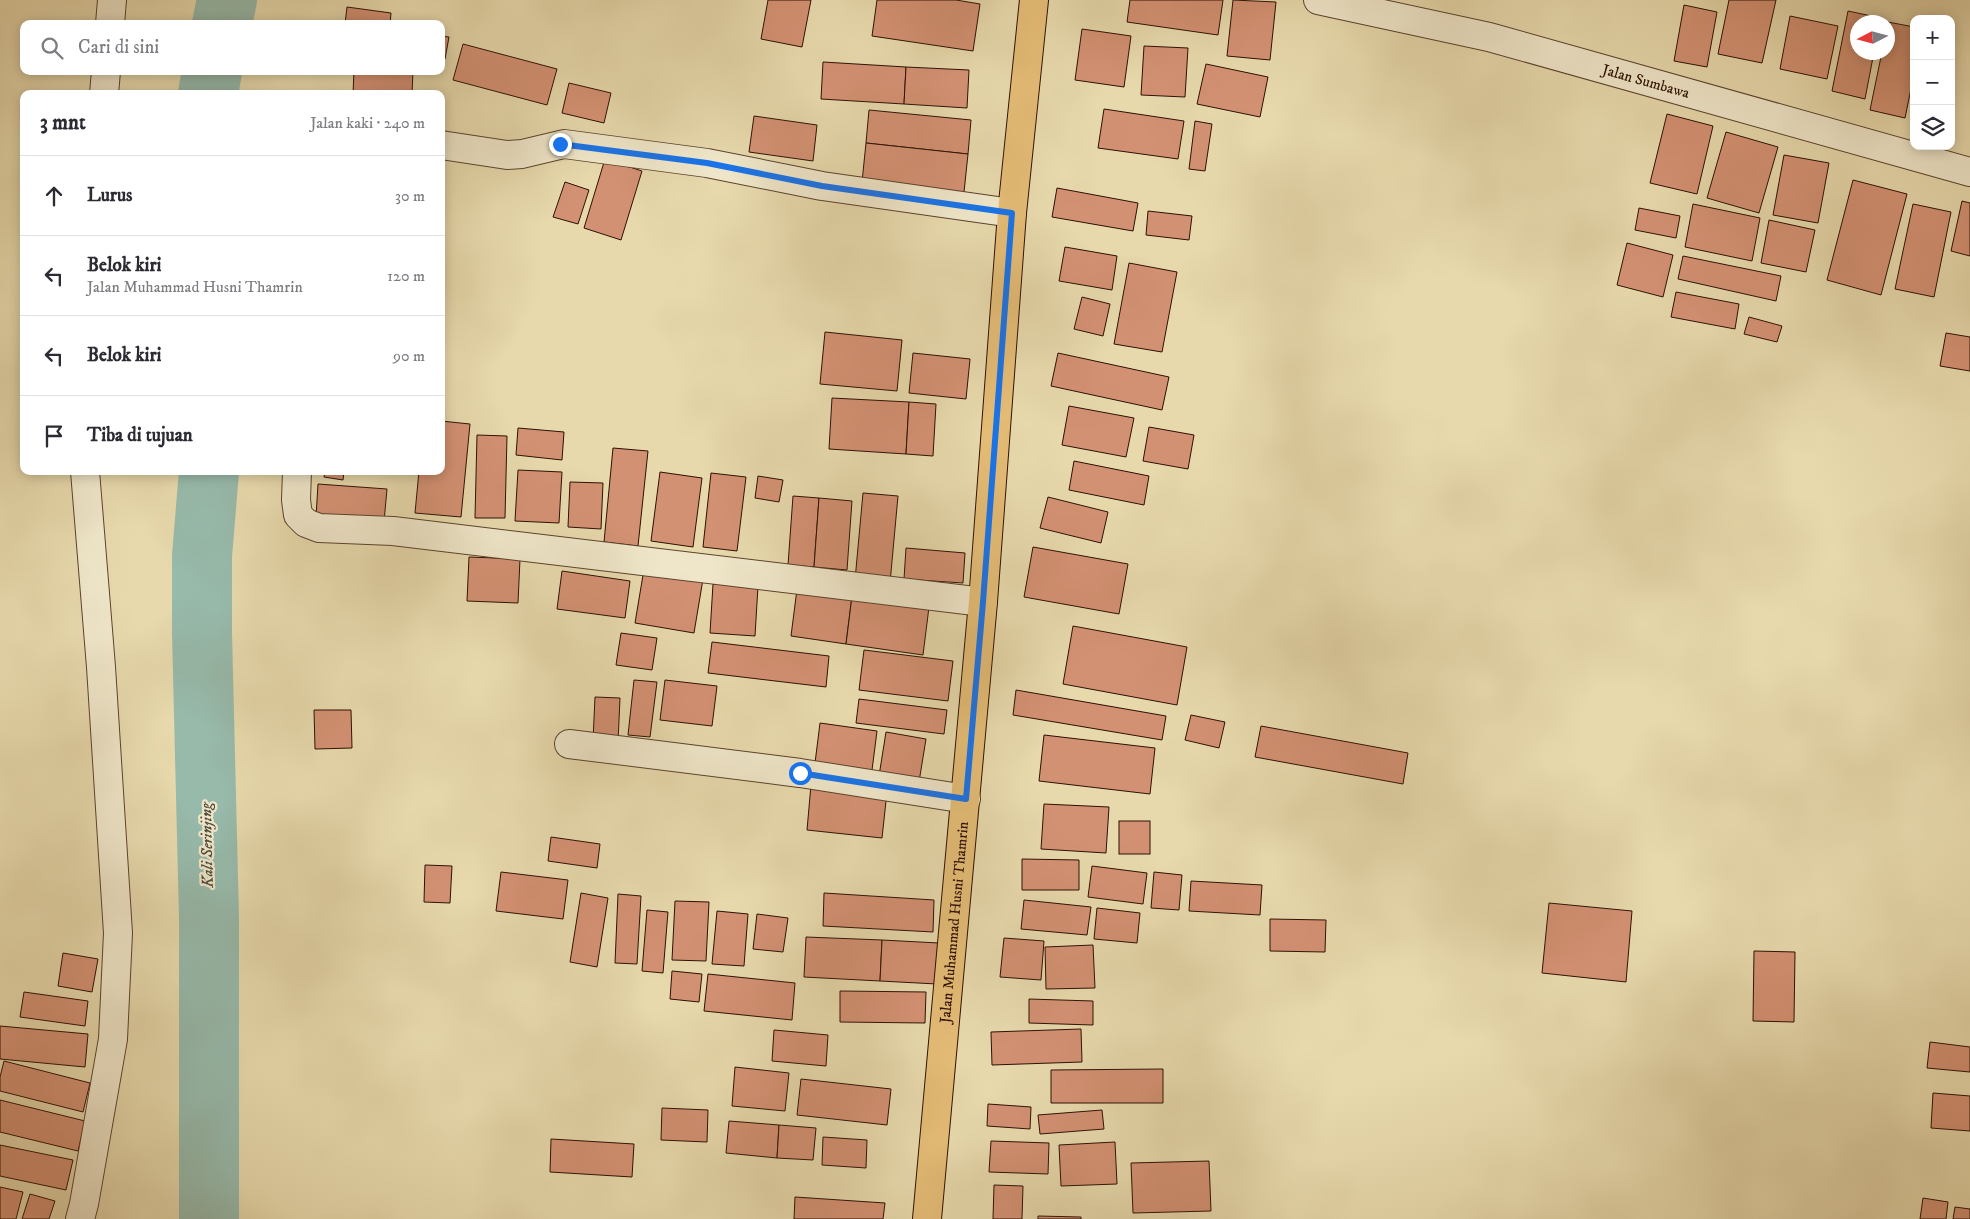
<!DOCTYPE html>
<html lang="id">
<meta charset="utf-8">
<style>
body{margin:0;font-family:"IM FELL DW Pica",serif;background:#f2f2f3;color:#2b2b33}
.controls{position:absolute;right:15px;top:15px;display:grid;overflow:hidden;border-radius:10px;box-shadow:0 2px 12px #0003}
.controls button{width:45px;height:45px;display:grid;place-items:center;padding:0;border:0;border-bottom:1px solid #e1e1e2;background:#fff;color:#2b2b33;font:25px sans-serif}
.compass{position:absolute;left:1850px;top:15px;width:45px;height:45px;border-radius:50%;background:#fff;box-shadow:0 2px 12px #0003;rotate:264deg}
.stop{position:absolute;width:15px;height:15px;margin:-11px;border:4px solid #1a73e8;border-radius:50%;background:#fff}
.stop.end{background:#1a73e8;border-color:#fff;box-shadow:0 1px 5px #0008}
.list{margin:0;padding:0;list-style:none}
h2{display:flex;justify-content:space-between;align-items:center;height:65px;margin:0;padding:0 20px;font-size:21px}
h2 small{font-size:16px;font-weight:400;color:#7c7c81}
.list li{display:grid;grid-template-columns:32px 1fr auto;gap:15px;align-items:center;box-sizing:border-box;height:80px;padding:0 20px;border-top:1px solid #e1e1e2}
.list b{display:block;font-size:19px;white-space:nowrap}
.list p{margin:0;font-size:16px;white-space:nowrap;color:#7c7c81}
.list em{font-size:16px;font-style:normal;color:#7c7c81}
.icon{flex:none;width:28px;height:28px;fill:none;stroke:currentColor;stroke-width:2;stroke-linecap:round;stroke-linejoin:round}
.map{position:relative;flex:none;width:1970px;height:1219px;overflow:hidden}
.search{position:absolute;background:#fff;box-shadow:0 2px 12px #0003;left:20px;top:20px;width:425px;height:55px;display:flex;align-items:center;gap:12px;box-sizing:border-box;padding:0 18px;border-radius:10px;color:#7c7c81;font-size:19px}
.panel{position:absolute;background:#fff;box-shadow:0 2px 12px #0003;left:20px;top:90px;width:425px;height:385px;border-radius:10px}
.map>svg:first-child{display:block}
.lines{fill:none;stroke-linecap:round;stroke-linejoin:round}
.river{stroke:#97baab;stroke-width:60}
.building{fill:#d39173;stroke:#2d1004}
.minor-casing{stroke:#5c422e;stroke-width:30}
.major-casing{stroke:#2d1004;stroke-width:30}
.minor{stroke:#efe6c9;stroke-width:28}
.major{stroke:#e4bc76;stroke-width:28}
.route{stroke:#1a73e8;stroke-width:6}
.labels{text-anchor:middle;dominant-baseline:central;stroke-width:4.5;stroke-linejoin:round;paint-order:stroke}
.street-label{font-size:15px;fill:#2d1004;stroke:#efe6c9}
.water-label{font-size:16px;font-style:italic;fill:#524c3e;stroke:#efe6c9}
</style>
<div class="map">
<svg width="1970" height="1219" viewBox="0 0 1970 1219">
<rect width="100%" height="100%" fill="#e7d9ac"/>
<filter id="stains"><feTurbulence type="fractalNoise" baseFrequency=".004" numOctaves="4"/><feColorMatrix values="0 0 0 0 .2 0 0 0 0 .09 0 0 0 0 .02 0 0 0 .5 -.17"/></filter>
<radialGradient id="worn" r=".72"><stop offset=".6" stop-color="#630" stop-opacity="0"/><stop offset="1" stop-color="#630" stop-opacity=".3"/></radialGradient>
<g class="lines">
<!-- river -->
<g class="river">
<polyline points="222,24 227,0"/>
<polyline points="208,94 212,71"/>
<polyline points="209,1219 209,918 202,633 202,556 209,471"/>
</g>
</g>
<!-- building -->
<g class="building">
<polygon points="768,0 811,0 802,47 761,39"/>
<polygon points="877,0 956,0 980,4 973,51 872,36"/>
<polygon points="1130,0 1223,0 1218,35 1127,22"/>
<polygon points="1233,0 1276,2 1270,60 1227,56"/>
<polygon points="1729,0 1776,0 1762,63 1718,54"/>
<polygon points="1684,5 1717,12 1707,67 1674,61"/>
<polygon points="347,7 391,13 390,24 345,24"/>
<polygon points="1848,11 1881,18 1880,22 1858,22 1858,52 1874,52 1865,99 1832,91"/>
<polygon points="1790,16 1838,26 1827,79 1780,69"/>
<polygon points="1888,22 1914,27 1914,74 1905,118 1870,110 1882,52 1888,52"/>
<polygon points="1082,29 1131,36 1124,87 1075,80"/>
<polygon points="441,36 449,37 445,59 441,58"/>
<polygon points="463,44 557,69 547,105 453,80"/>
<polygon points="1144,46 1188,48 1185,97 1141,95"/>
<polygon points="823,62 906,67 904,104 821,99"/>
<polygon points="1206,64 1268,77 1260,117 1197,104"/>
<polygon points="906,67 969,70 967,108 904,104"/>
<polygon points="354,71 413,71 412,94 353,94"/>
<polygon points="569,83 611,93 604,123 562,113"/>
<polygon points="1104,109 1184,121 1178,159 1098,148"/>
<polygon points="869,110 971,120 968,154 866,143"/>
<polygon points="1667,114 1713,126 1697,194 1650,183"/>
<polygon points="754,116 817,125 813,161 749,152"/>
<polygon points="1195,121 1212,124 1205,171 1189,169"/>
<polygon points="1726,132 1778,147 1759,213 1707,198"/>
<polygon points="866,143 968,154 964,192 862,182"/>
<polygon points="1784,155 1829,163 1818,223 1773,215"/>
<polygon points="605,159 642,171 621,240 584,228"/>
<polygon points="1853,180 1907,194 1881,295 1827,280"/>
<polygon points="565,182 589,190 578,224 553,217"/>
<polygon points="1057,188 1138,203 1133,231 1052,217"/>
<polygon points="1962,201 1970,203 1970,256 1951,251"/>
<polygon points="1693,204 1760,218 1752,261 1685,247"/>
<polygon points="1913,204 1951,212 1934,297 1895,289"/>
<polygon points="1639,208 1680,216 1676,238 1635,230"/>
<polygon points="1148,211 1192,216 1189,240 1146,235"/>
<polygon points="1769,220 1815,230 1806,272 1761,263"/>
<polygon points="1627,243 1673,255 1663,297 1617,285"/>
<polygon points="1065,247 1117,256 1112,290 1059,281"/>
<polygon points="1683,256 1781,276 1776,301 1678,279"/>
<polygon points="1129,263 1177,272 1162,352 1114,344"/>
<polygon points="1676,292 1739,304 1735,329 1671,317"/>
<polygon points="1082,297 1110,304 1103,336 1074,329"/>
<polygon points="1749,317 1782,326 1777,342 1744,334"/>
<polygon points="825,332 902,340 897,391 820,384"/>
<polygon points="1946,333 1970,337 1970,371 1940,366"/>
<polygon points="913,353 970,359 966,399 909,393"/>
<polygon points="1058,353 1169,377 1162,410 1051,386"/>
<polygon points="832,398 909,402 906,454 829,449"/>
<polygon points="909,402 936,404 933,456 906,454"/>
<polygon points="1069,406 1134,418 1126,457 1062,445"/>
<polygon points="441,421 470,424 461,517 415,513 419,471 441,471"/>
<polygon points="1149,427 1194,435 1188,469 1143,461"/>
<polygon points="518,428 564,432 562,460 516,455"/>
<polygon points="477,435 507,436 505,518 475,518"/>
<polygon points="613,448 648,451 638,546 604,542"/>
<polygon points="1074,461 1149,476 1144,505 1069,490"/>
<polygon points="518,470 562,472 559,523 515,521"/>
<polygon points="325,471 344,471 343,480 324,477"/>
<polygon points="660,472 702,478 693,547 651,541"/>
<polygon points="711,473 746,477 737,551 703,547"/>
<polygon points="758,476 783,480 779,502 755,498"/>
<polygon points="570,482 603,483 601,529 568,527"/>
<polygon points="318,484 387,489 384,522 316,517"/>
<polygon points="863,493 898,496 890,583 855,580"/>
<polygon points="793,496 819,498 814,567 788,565"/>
<polygon points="1048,497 1108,512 1101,543 1040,528"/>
<polygon points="819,498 852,501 847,570 814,567"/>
<polygon points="1033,547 1128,564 1119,614 1024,597"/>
<polygon points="906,548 965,553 963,583 904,579"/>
<polygon points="469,557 520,559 518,603 467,601"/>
<polygon points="644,569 703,579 694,633 635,623"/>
<polygon points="562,571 630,581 625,618 557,609"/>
<polygon points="713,584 758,586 755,636 710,633"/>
<polygon points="797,589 852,596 846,644 791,636"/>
<polygon points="852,596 929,607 923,655 846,644"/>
<polygon points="1073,626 1187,647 1177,705 1063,684"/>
<polygon points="621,633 657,638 652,670 616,665"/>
<polygon points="712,642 829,656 826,687 708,673"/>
<polygon points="864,650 953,661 948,701 859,690"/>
<polygon points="634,680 657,682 650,737 628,735"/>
<polygon points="665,680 717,686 712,726 660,720"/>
<polygon points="1016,690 1166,716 1162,740 1013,715"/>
<polygon points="595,697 620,698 618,742 593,740"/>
<polygon points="859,699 947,710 944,734 856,723"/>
<polygon points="314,710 351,710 352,748 315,749"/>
<polygon points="1191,715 1225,722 1219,748 1185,740"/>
<polygon points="820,723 877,731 871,778 814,771"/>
<polygon points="1261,726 1408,753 1403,784 1255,757"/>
<polygon points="886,732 926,739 919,782 879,776"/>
<polygon points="1044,735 1155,748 1150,794 1039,781"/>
<polygon points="811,785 887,792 882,838 807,830"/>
<polygon points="1044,804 1109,807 1106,853 1041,849"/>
<rect x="1119" y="821" width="31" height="33"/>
<polygon points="551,837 600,844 597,868 548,861"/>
<polygon points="1022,859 1079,860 1079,890 1022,890"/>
<polygon points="425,865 452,866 450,903 424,902"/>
<polygon points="1092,866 1147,873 1143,904 1088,897"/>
<polygon points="501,872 568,880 563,919 496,911"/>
<polygon points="1154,872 1182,875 1179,910 1151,908"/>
<polygon points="1191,881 1262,885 1260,915 1189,911"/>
<polygon points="581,893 608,898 597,967 570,962"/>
<polygon points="824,893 934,900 933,932 823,926"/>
<polygon points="618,894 641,896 637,964 615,963"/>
<polygon points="1024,900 1091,907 1087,935 1021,929"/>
<polygon points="675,901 709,902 706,961 672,960"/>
<polygon points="1549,903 1632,911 1626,982 1542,973"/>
<polygon points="1097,908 1140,913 1137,943 1094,939"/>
<polygon points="647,910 668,912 663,973 642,971"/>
<polygon points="717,911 748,914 744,966 712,964"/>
<polygon points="757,914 788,918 783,952 753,949"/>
<polygon points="1270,919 1326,920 1325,952 1270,951"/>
<polygon points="806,937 882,940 880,981 804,977"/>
<polygon points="1004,938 1044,941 1041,980 1000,977"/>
<polygon points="882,940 939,943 937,984 880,981"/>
<polygon points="1093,945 1095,988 1046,989 1045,947"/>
<polygon points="1754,951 1795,952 1794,1022 1753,1021"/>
<polygon points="63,953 98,959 92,992 58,986"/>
<polygon points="672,971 702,974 699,1002 670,999"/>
<polygon points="708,974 795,983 792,1020 704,1011"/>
<polygon points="840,991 926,992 925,1023 840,1022"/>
<polygon points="24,992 88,1001 85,1026 20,1017"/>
<polygon points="1029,999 1093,1001 1093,1025 1029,1023"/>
<polygon points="0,1026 88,1034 85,1067 0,1059"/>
<polygon points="1081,1029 1082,1062 992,1065 991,1032"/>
<polygon points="774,1030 828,1035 826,1066 772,1061"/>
<polygon points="1930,1042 1970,1047 1970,1072 1927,1068"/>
<polygon points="4,1061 90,1083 83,1112 0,1091 0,1077"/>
<polygon points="735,1067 789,1073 785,1111 732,1106"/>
<polygon points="1163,1069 1163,1103 1051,1103 1051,1070"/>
<polygon points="801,1079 891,1089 887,1125 797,1115"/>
<polygon points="1933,1093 1970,1096 1970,1131 1931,1128"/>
<polygon points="0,1100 85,1121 78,1151 0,1132"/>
<polygon points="988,1104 1031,1107 1030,1129 987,1126"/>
<polygon points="662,1108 708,1110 707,1142 661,1140"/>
<polygon points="1102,1110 1104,1129 1040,1134 1038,1115"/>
<polygon points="729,1121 779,1125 777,1158 726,1153"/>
<polygon points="779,1125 816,1128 813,1160 777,1158"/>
<polygon points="823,1137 867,1140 866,1168 822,1165"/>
<polygon points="551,1139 634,1144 632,1177 550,1172"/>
<polygon points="991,1141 1049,1143 1048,1174 989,1172"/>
<polygon points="1115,1142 1117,1184 1061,1186 1059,1145"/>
<polygon points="0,1145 73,1160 66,1190 0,1176"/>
<polygon points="1209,1161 1211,1211 1133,1213 1131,1163"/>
<polygon points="994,1185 1023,1186 1022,1219 993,1219"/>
<polygon points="0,1187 23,1192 16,1219 0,1219"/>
<polygon points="30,1194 55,1201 49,1219 22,1219"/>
<polygon points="795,1197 885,1203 883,1219 794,1219"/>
<polygon points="1923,1198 1948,1202 1946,1219 1920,1219"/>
<polygon points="1955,1207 1970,1209 1970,1219 1953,1219"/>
<polygon points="1038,1216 1081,1217 1081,1219 1038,1219"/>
</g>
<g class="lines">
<!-- minor casing -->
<g class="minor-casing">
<g id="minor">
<path id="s1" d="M1318,0L1489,37L1970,172"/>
<polyline points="110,24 112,0"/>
<polyline points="104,94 106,71"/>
<polyline points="441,145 507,155 522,154 564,144 707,163 822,186 1012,213"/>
<polyline points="297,471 296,500 298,515 306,523 319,528 393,531 983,602"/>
<polyline points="569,744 800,773 966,799"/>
<polyline points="80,1219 84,1204 113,1039 118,933 101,667 85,471"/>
</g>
</g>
<!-- major casing -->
<g class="major-casing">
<g id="major">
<path id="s2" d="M927,1219L983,602L1012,213L1034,0"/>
</g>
</g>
<!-- minor -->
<use href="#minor" class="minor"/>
<!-- major -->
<use href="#major" class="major"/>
</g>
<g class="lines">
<!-- route -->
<polyline class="route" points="560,144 707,163 822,186 1012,213 983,602 966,799 800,773"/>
</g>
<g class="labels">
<!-- street labels -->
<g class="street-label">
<text stroke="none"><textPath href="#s1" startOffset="338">Jalan Sumbawa</textPath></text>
<text stroke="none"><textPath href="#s2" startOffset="298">Jalan Muhammad Husni Thamrin</textPath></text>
</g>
<!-- water labels -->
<g class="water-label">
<text transform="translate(207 845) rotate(-91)">Kali Serinjing</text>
</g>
</g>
<rect width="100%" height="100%" filter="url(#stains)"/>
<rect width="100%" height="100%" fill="url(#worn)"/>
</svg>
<div class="controls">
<button>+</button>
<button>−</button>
<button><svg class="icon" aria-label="layers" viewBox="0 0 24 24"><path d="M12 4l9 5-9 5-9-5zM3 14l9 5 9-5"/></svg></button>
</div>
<svg class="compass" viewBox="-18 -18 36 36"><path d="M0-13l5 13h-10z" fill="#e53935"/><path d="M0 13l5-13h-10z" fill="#7c7c81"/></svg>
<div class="stop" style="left:800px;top:773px"></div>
<div class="stop end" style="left:560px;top:144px"></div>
<div class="search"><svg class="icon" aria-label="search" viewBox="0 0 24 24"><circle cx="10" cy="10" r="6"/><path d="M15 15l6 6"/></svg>Cari di sini</div>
<section class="panel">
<h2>3 mnt<small>Jalan kaki · 240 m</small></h2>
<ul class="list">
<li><svg class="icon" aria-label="ahead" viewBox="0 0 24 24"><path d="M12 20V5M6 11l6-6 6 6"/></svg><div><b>Lurus</b></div><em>30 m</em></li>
<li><svg class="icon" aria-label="left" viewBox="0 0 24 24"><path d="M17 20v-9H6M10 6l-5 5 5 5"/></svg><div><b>Belok kiri</b><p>Jalan Muhammad Husni Thamrin</p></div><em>120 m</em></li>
<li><svg class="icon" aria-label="left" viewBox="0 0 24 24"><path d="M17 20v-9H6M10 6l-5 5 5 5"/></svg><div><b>Belok kiri</b></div><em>90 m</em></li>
<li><svg class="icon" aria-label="arrive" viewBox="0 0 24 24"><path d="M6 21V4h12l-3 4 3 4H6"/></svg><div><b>Tiba di tujuan</b></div></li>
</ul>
</section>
</div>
